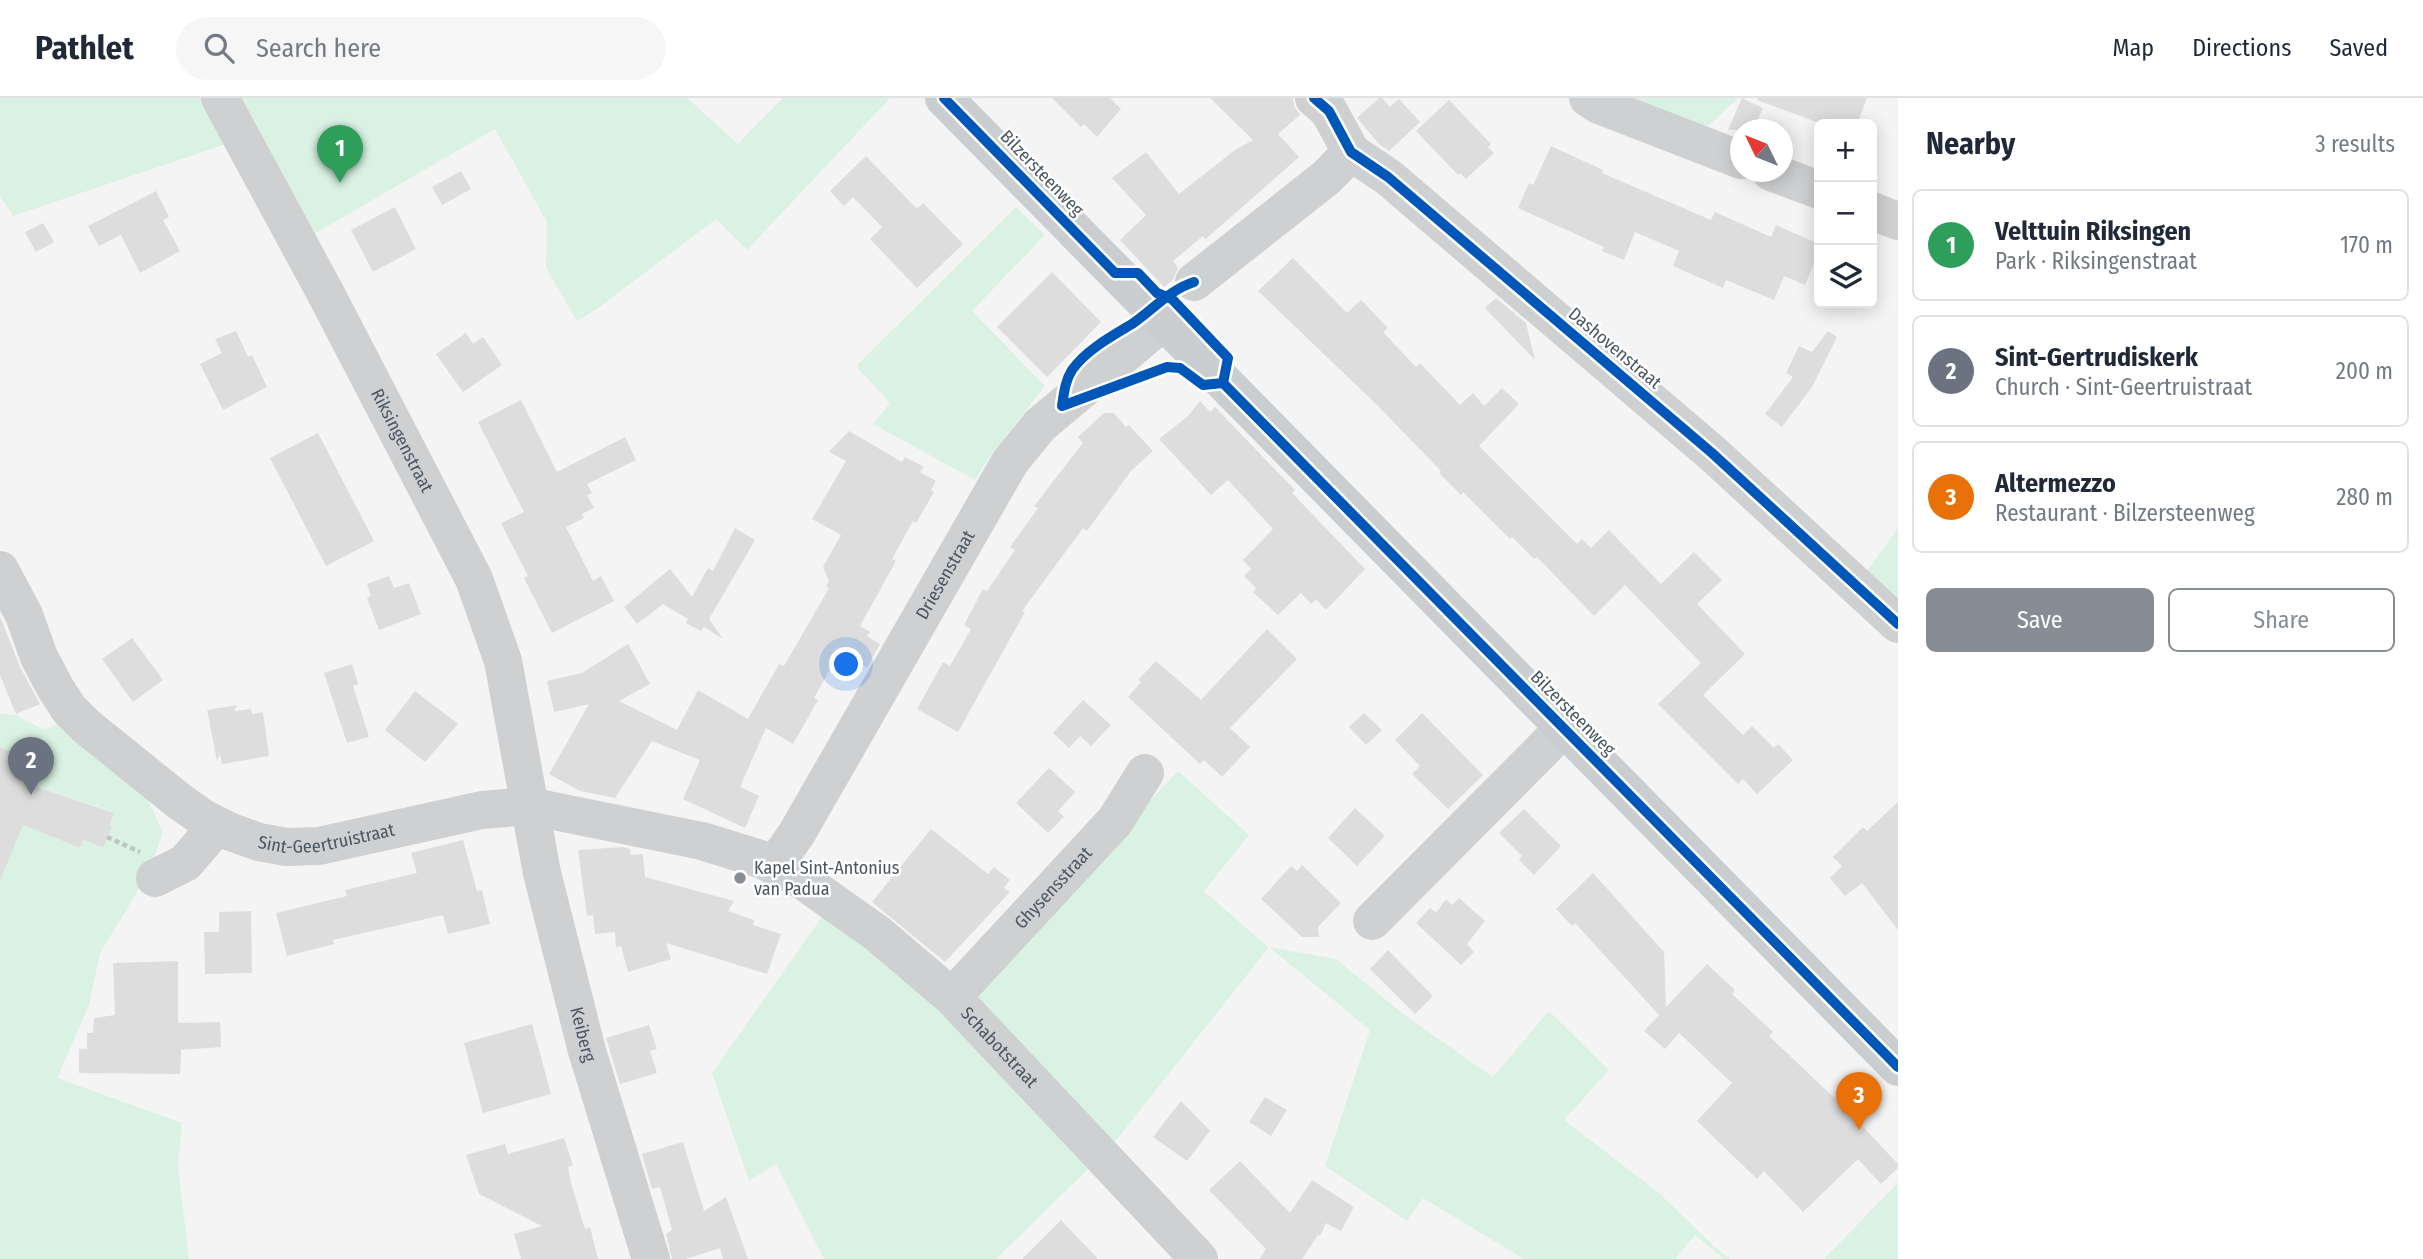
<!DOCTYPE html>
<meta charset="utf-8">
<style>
body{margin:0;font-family:"Fira Sans Condensed",sans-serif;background:#f6f6f7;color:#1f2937}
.controls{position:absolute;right:21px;top:21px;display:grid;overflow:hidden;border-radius:10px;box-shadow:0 4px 18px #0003}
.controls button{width:63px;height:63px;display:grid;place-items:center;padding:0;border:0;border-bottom:2px solid #e0e1e3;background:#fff;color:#1f2937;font:35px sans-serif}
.compass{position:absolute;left:1730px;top:21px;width:63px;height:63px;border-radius:50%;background:#fff;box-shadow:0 4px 18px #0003;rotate:313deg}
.you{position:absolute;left:847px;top:567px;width:24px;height:24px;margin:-18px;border:5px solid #fff;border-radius:50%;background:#1a73e8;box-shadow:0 0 0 10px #1a73e833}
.badge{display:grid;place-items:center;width:46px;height:46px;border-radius:50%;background:#868d94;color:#fff;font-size:23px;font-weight:700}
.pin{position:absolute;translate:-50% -58px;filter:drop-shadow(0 2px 4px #0008)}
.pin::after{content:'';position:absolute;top:37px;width:24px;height:21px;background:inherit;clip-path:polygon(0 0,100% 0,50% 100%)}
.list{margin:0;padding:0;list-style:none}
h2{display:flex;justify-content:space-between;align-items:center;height:91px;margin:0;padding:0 28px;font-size:30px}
h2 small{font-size:23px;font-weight:400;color:#747a83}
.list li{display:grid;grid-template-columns:46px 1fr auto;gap:21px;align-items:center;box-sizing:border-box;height:112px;margin:0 14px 14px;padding:0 14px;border:2px solid #e0e1e3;border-radius:10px}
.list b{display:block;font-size:26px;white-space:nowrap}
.list p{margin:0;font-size:23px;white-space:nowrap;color:#747a83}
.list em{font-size:23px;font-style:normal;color:#747a83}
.actions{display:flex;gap:14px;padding:21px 28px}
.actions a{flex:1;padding:16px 0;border:2px solid #868d94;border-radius:10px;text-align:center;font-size:24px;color:#868d94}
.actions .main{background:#868d94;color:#fff}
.icon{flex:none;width:38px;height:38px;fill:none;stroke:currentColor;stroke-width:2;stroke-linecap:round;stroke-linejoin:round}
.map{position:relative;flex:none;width:1898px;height:1161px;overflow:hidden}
header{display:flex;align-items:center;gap:42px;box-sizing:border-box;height:98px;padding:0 35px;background:#fff;border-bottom:2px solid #e0e1e3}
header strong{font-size:33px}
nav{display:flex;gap:38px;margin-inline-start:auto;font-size:24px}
.search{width:490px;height:63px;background:#f6f6f7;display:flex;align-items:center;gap:18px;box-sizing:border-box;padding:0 24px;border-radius:38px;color:#747a83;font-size:26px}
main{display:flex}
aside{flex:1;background:#fff}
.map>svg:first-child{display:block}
.green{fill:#d9f2e3}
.building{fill:#ddddde}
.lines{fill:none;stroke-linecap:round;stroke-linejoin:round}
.path{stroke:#bcc7c4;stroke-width:4.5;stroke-dasharray:5 3.5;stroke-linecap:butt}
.minor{stroke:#ced0d2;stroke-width:38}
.major{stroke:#caced1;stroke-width:38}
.cycleway-casing{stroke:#fff;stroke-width:15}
.cycleway{stroke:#0057b8;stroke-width:10}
.poi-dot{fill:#868d94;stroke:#fff;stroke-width:2.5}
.labels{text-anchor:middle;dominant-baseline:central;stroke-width:5;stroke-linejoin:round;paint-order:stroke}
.street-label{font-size:18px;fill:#4a5661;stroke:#fff}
.poi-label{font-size:18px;fill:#4a5661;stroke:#fff;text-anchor:start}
</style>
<header>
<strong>Pathlet</strong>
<div class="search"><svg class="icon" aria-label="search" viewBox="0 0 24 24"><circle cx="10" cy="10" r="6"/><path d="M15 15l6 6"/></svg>Search here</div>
<nav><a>Map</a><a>Directions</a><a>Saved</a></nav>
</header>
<main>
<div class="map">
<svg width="1898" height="1161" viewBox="0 0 1898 1161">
<rect width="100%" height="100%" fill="#f4f4f4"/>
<!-- green -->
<g class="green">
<polygon points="0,0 207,0 229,45 13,118 0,98"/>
<polygon points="231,0 687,0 738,46 783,0 890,0 747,152 716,121 598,210 577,223 546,170 547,124 495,31 309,139"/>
<polygon points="1614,0 1738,0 1701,35"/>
<polygon points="1016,109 1045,137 972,213 1045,288 990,358 975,382 873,326 890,305 856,268"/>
<polygon points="1898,430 1898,520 1860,483"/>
<polygon points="0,616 17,617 43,632 60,625 143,692 163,734 148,776 100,855 89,907 57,980 182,1025 178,1069 189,1161 0,1161 0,742 14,748 23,727 80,750 84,742 102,750 111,729 109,727 114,714 97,709 98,705 95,708 37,689 45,668 0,649"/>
<polygon points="1178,673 1249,737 1204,793 1268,849 1336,861 1407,919 1493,979 1549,913 1609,972 1564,1022 1659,1095 1715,1149 1730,1161 1724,1161 1695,1137 1675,1161 1524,1161 1423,1100 1407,1123 1325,1068 1370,932 1269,849 1110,1050 976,909 975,888"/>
<polygon points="824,816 914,887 1090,1069 996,1161 824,1161 776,1066 749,1083 712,975"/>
<polygon points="1898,1085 1898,1161 1824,1161"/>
</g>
<!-- building -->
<g class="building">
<polygon points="1052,0 1110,0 1121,11 1097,39 1084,26 1081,29"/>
<polygon points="1210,0 1293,0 1294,8 1300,17 1278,36 1299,59 1206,141 1203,138 1173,163 1178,170 1173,182 1164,189 1120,142 1146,117 1112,80 1146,54 1179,96 1235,52 1253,42"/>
<polygon points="1379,0 1382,0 1390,9 1399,1 1420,24 1389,53 1379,46 1357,20"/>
<polygon points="1742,0 1763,10 1753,32 1728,32"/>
<polygon points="1758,0 1867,0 1857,26 1822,26 1757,2"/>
<polygon points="1449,2 1491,46 1488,49 1494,55 1466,81 1460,75 1458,77 1416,33"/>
<polygon points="1551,48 1603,72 1602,75 1711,122 1715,114 1771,139 1776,127 1819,146 1819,153 1805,187 1784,178 1774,202 1726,182 1723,190 1673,168 1679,153 1635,134 1624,162 1602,153 1604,149 1518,110 1529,85 1533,87"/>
<polygon points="866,58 917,111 923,105 963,146 917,190 870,141 882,129 853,99 844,108 830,93"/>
<polygon points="461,73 471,91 442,107 432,89"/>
<polygon points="156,93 169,119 163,122 180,153 140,175 121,137 99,148 88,128"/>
<polygon points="395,109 416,151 373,174 351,132"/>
<polygon points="43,125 54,144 36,154 25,134"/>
<polygon points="1293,160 1347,215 1361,202 1388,230 1383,234 1416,269 1420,265 1460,307 1473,295 1484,308 1502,290 1519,306 1479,348 1577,446 1582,441 1591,450 1609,432 1661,486 1694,454 1722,482 1697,506 1745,556 1703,597 1743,637 1752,628 1774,650 1778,646 1793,662 1757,696 1743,681 1738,686 1658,606 1701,565 1625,487 1594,518 1537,459 1534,461 1512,439 1510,441 1463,394 1461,397 1439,375 1441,373 1377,307 1258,193"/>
<polygon points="1052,174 1101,224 1047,279 997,229"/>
<polygon points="1496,200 1526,225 1535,262 1485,210"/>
<polygon points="236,233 248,259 252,257 267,289 223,312 200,266 222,255 215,241"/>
<polygon points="1828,233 1837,239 1812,289 1782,329 1765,316 1793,279 1786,275 1799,248 1812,254"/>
<polygon points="466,235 473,246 483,239 502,267 463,294 436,256"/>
<polygon points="521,302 557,374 625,339 636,362 587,386 592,395 587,397 594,410 582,416 584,420 566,429 593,483 601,478 614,503 552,535 524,480 528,478 501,425 524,414 478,324"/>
<polygon points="1200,303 1210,314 1215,309 1295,392 1292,395 1365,471 1326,512 1316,501 1311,506 1301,495 1278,517 1253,494 1256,490 1244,478 1251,471 1243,462 1273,431 1228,382 1211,397 1159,341 1188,318"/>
<polygon points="1104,315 1114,315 1126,329 1129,327 1153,353 1131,373 1087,433 1083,430 1022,513 1025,514 958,634 917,611 943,564 950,568 971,531 964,527 983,491 987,493 1015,452 1010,449 1038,410 1034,408 1083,345 1078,339"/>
<polygon points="849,333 902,364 905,359 924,369 920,374 936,383 931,392 934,394 916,425 913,423 892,461 896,463 860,528 870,534 867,538 880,546 867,570 857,564 851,574 834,564 814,600 818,602 793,646 766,630 740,689 759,698 745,730 683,701 700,662 652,643 615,700 580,693 549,676 589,606 554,614 547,583 582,575 628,546 650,586 619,603 677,632 698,592 748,621 779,566 784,568 829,490 826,488 829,483 823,469 841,437 812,421 846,363 829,354"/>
<polygon points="318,335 374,443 326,468 270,360"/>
<polygon points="735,430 755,442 709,521 723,541 704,529 701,533 686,525 688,521 663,506 637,526 624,509 670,471 692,499 708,470 713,473"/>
<polygon points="389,478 394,490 409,485 421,516 379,532 367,500 371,498 367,486"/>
<polygon points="0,518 20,569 40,606 16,616 0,577"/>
<polygon points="1267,531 1297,561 1230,630 1250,649 1222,679 1204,662 1200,666 1128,599 1141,584 1138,582 1156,563 1201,602"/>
<polygon points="132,540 163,582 133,604 102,561"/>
<polygon points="352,566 358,586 353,588 369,639 347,645 324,575"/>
<polygon points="415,593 458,626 425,664 385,632"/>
<polygon points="1083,602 1111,627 1091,648 1080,638 1069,650 1053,635"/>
<polygon points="237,607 234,613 251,611 252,616 263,614 269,658 222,666 220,656 217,663 207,612"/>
<polygon points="1364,615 1382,632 1366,647 1349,629"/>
<polygon points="1422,615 1483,677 1448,711 1412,676 1420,668 1395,642"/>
<polygon points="0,649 46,668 37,689 114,715 109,727 112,729 103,750 84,742 80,750 23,727 0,782"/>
<polygon points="1049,670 1075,694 1058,713 1064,719 1048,735 1016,705"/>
<polygon points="1898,704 1898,832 1862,785 1845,798 1830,780 1842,768 1833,759 1863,729 1867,733"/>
<polygon points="1355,710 1385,738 1357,768 1328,740"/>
<polygon points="1524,711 1561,748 1534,777 1519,762 1522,758 1499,735"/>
<polygon points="931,731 988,776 994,769 1010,782 1004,790 1010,794 945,864 872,804"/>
<polygon points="463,742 477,793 482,792 490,826 448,836 443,817 333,842 334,846 287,858 276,815 347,798 345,792 417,775 411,755"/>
<polygon points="623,749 630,751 631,757 643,756 645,779 734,803 728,813 754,822 753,827 781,836 767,876 666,845 671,861 628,874 621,848 616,849 615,834 595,836 593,817 587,818 578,752"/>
<polygon points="1302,767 1341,805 1318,829 1319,839 1302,839 1261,801 1291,768 1297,773"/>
<polygon points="1593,775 1664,854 1666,909 1707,866 1735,892 1732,896 1773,934 1769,938 1846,1011 1898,1066 1898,1070 1881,1086 1858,1061 1803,1114 1764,1073 1757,1081 1697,1023 1732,985 1679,935 1665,951 1644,933 1659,917 1575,825 1572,828 1556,811"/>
<polygon points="1459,800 1485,823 1467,846 1474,854 1461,867 1416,825 1430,810 1436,815 1446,801 1452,807"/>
<polygon points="251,813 252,875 205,876 204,834 219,834 219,814"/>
<polygon points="1388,852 1433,898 1415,916 1370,871"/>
<polygon points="178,863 178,925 220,924 221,949 181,952 180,976 79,975 79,951 87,951 87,935 93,935 94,920 115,917 113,865"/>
<polygon points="532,926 551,996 483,1015 464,945"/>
<polygon points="649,927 657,951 650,953 657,975 620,986 606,940"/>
<polygon points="1265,999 1287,1012 1271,1038 1249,1024"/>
<polygon points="1181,1003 1210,1033 1187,1063 1153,1039"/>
<polygon points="564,1040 573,1067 568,1069 571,1085 585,1131 590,1129 598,1161 521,1161 514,1136 542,1128 479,1096 466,1057 505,1046 508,1056"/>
<polygon points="683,1044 704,1113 726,1099 748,1161 723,1161 720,1150 686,1161 672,1161 666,1136 672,1132 660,1089 652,1091 642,1056"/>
<polygon points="1240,1063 1290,1115 1312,1082 1354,1109 1341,1133 1326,1125 1320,1138 1318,1137 1302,1161 1259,1161 1266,1151 1209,1092"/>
<polygon points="1061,1122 1098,1161 1022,1161"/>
</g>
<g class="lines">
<!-- path -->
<polyline class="path" points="107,739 140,754"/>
<!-- minor -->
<g class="minor">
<path id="s1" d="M220,0L326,196L474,481L503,563L542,775L587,953L651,1161"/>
<polyline points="1314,0 1329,13 1351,54 1388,79 1712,355 1898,526"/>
<polyline points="1588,0 1599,7 1741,62"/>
<polyline points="1771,74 1819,92"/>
<polyline points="1872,113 1898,123"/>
<polyline points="1194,184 1327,79 1351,54"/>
<path id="s2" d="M0,472L24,517L39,559L56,591L69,611L86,628L179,703L203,720L231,734L259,744L286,749L319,748L482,712L529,708L702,743L760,761L799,780L878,836L952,899L1199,1161"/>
<path id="s3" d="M774,768L797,735L1010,364L1040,327L1163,224"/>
<polyline points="155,780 185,765 217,728"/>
<polyline points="1372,823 1564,630"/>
<path id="s4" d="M952,899L1115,723L1145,675"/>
</g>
<!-- major -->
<polyline class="major" points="944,0 1898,969"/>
<!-- cycleway casing -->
<g class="cycleway-casing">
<g id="cycleway">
<polyline points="944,0 1115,175"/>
<polyline points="1314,0 1329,13 1351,54 1388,79 1712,355 1898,526"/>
<polyline points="1115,175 1138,175 1157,195 1172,201 1228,260 1223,285"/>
<path d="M1194,184C1169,192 1153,212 1132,226C1112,238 1086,252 1072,272C1065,283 1064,295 1062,308L1167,269L1180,270L1203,287L1223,285"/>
<polyline points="1223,285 1898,969"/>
</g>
</g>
<!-- cycleway -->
<use href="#cycleway" class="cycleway"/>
</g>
<!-- markers -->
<circle class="poi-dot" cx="740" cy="780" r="7"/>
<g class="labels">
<!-- street labels -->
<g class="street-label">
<text transform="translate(1042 75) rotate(46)">Bilzersteenweg</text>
<text transform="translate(1615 250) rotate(40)">Dashovenstraat</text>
<text stroke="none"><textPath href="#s1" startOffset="388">Riksingenstraat</textPath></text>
<text stroke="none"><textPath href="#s3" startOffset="338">Driesenstraat</textPath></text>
<text transform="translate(1573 615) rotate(45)">Bilzersteenweg</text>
<text stroke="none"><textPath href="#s2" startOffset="458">Sint-Geertruistraat</textPath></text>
<text stroke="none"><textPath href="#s4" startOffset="149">Ghysensstraat</textPath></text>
<text stroke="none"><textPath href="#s1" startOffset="1013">Keiberg</textPath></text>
<text stroke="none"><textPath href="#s2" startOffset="1208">Schabotstraat</textPath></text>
</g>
<!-- poi labels -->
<g class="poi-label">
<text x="754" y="770">Kapel Sint-Antonius<tspan x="754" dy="21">van Padua</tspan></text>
</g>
</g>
</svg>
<div class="controls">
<button>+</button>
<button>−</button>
<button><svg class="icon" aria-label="layers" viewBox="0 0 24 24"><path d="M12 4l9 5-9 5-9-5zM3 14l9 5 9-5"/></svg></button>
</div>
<svg class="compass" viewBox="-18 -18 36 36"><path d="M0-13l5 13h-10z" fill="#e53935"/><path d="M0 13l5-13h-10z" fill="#747a83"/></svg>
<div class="you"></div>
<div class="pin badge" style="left:340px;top:85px;background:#2e9e5b">1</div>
<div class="pin badge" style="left:31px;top:697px;background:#6b7280">2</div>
<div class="pin badge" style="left:1859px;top:1032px;background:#e8710a">3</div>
</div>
<aside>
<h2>Nearby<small>3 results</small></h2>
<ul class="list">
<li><span class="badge" style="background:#2e9e5b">1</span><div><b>Velttuin Riksingen</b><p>Park · Riksingenstraat</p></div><em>170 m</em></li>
<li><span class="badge" style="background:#6b7280">2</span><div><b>Sint-Gertrudiskerk</b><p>Church · Sint-Geertruistraat</p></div><em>200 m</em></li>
<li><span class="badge" style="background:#e8710a">3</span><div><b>Altermezzo</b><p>Restaurant · Bilzersteenweg</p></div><em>280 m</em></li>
</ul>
<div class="actions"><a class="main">Save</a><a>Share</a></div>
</aside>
</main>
